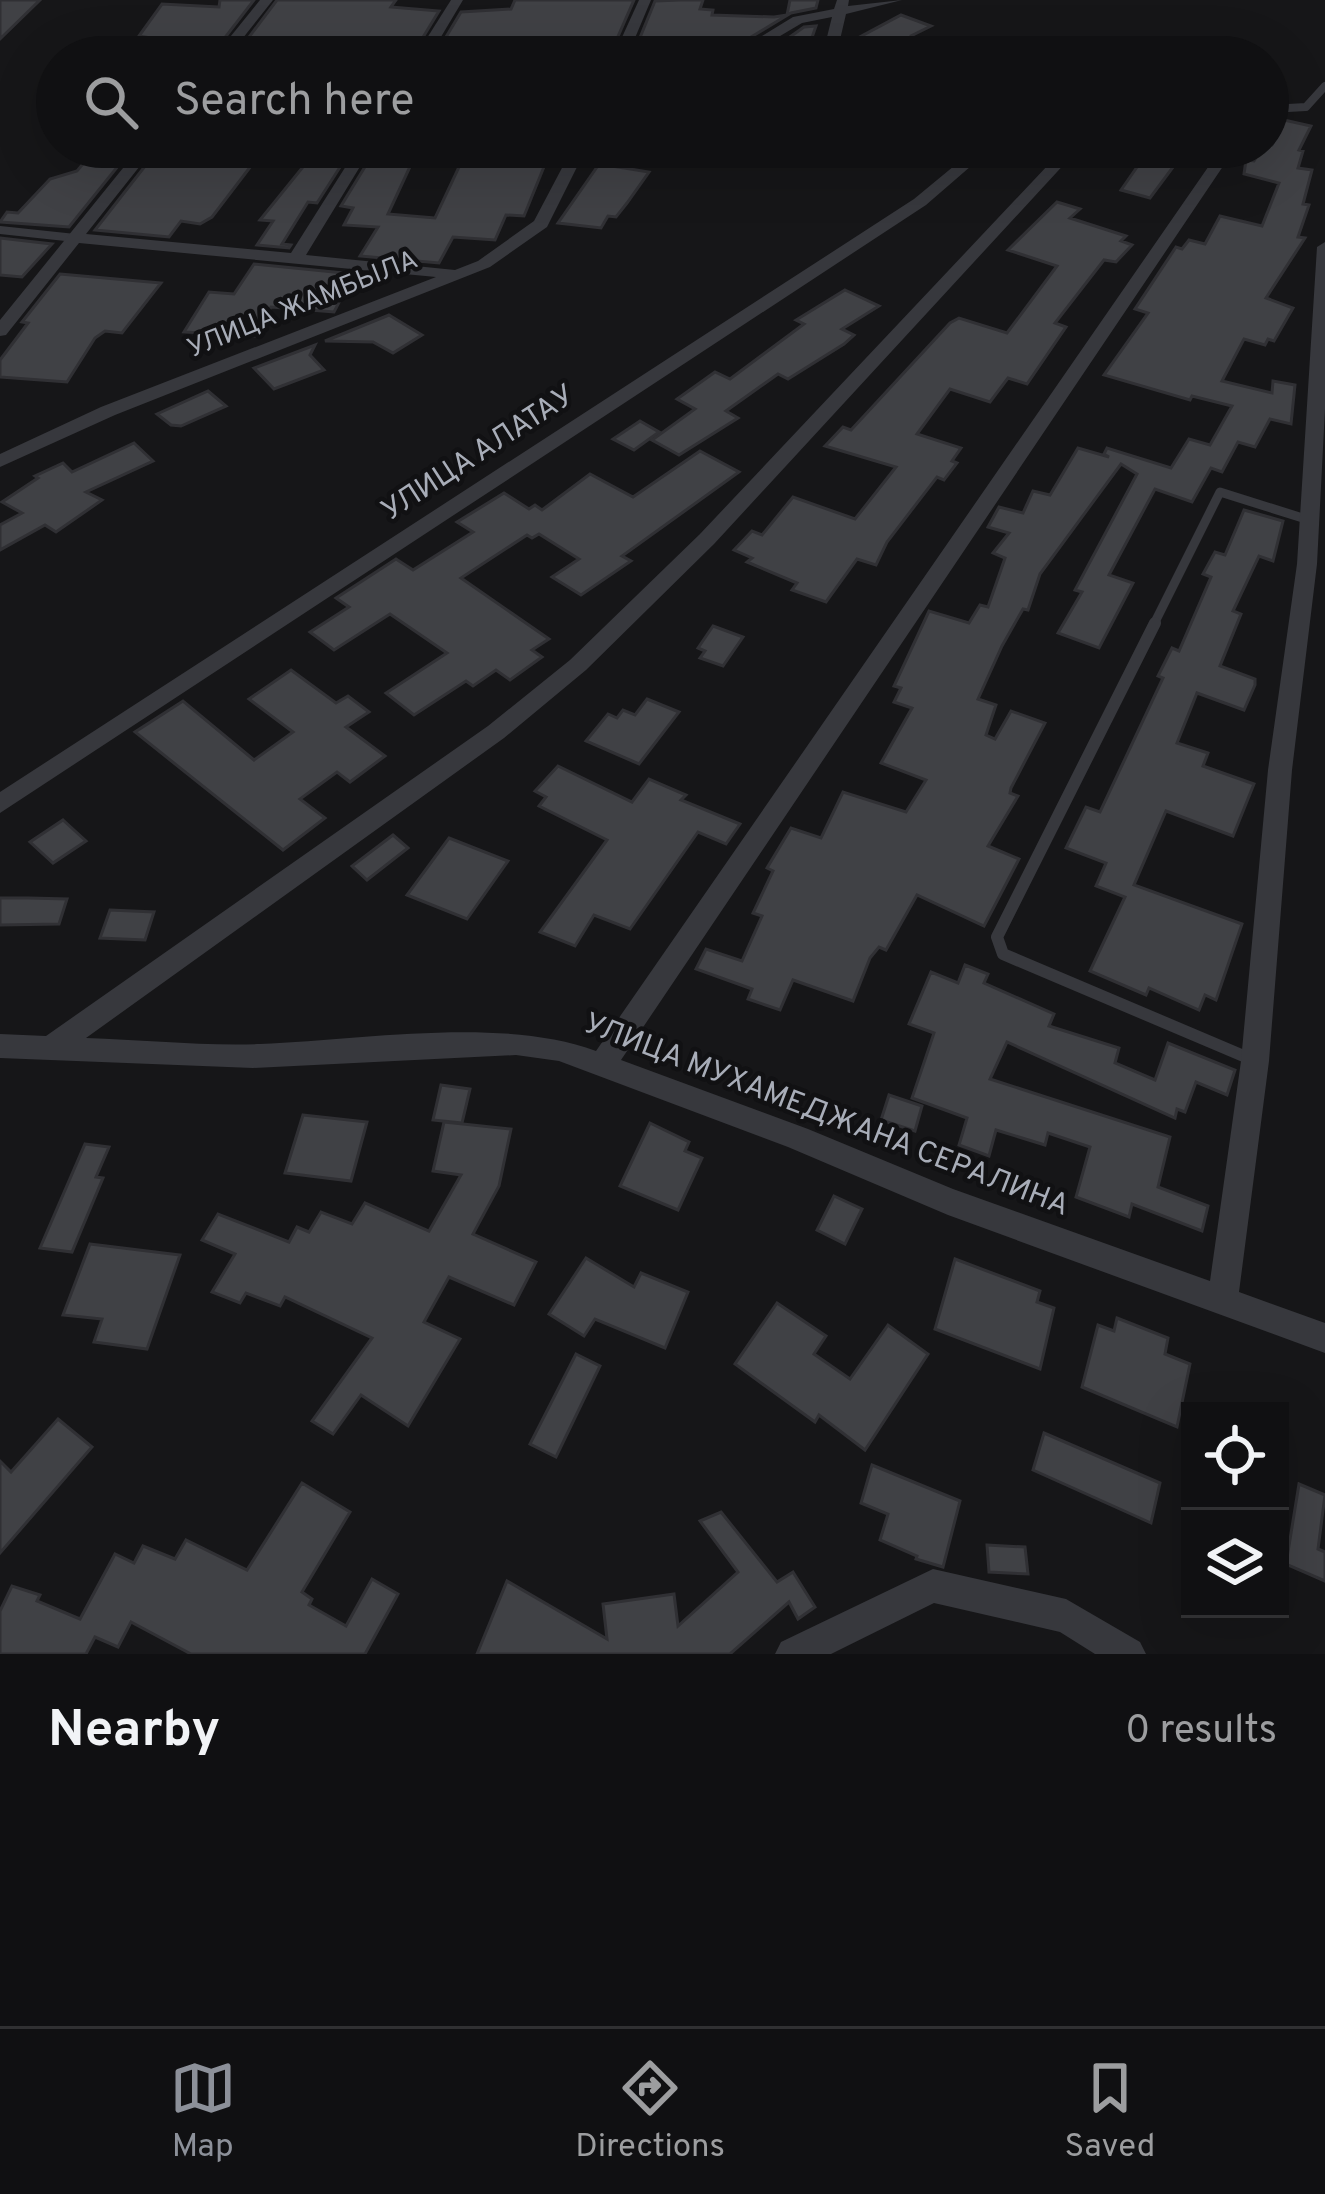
<!DOCTYPE html>
<meta charset="utf-8">
<style>
body{margin:0;font-family:Overpass,sans-serif;background:#1e1e20;color:#f1f3f6}
.controls{position:absolute;right:36px;bottom:36px;display:grid;overflow:hidden;border-radius:0px;box-shadow:0 12px 48px #0002}
.controls button{width:108px;height:108px;display:grid;place-items:center;padding:0;border:0;border-bottom:3px solid #303032;background:#101012;color:#f1f3f6;font:60px sans-serif}
.list{margin:0;padding:0;list-style:none}
h2{display:flex;justify-content:space-between;align-items:center;height:156px;margin:0;padding:0 48px;font-size:51px}
h2 small{font-size:39px;font-weight:400;color:#9c9d9f}
.icon{flex:none;width:66px;height:66px;fill:none;stroke:currentColor;stroke-width:2;stroke-linecap:round;stroke-linejoin:round}
.map{position:relative;flex:none;width:1325px;height:1654px;overflow:hidden}
.search{position:absolute;background:#101012;box-shadow:0 12px 48px #0002;left:36px;right:36px;top:36px;height:132px;display:flex;align-items:center;gap:30px;box-sizing:border-box;padding:0 42px;border-radius:66px;color:#9c9d9f;font-size:45px}
.sheet{height:372px;background:#101012}
nav{display:flex;justify-content:space-around;align-items:center;box-sizing:border-box;height:168px;border-top:3px solid #303032;background:#101012;font-size:33px;color:#9c9d9f}
nav a{display:grid;justify-items:center;gap:6px}
nav .on{color:#8c9099}
.map>svg:first-child{display:block}
.building{fill:#404145;stroke:#303034;stroke-width:3}
.lines{fill:none;stroke-linecap:round;stroke-linejoin:round}
.service-far2{stroke:#37383d;stroke-width:8}
.service-far1{stroke:#37383d;stroke-width:9}
.service{stroke:#37383d;stroke-width:12}
.minor{fill:#37383d;fill-rule:evenodd}
.labels{text-anchor:middle;dominant-baseline:central;stroke-width:9;stroke-linejoin:round;paint-order:stroke}
.far-street-label{font-size:27px;fill:#a8adb8;stroke:#111113}
.street-label{font-size:30px;fill:#a8adb8;stroke:#111113}
</style>
<div class="map">
<svg width="1325" height="1654" viewBox="0 0 1325 1654">
<rect width="100%" height="100%" fill="#161618"/>
<!-- building -->
<g class="building">
<polygon points="0,0 40,0 0,39"/>
<polygon points="220,0 254,0 210,57 140,57 157,39 139,36 162,4 219,7"/>
<polygon points="277,0 396,0 391,7 439,11 411,57 234,57"/>
<polygon points="515,0 634,0 609,57 520,57 525,48 471,43 464,57 434,57 461,12 511,9"/>
<polygon points="680,0 703,0 700,9 713,10 712,15 774,17 787,15 790,0 818,0 816,8 791,13 718,57 685,51 683,57 632,57 655,1"/>
<polygon points="901,15 931,26 911,36 910,44 856,39"/>
<polygon points="816,26 808,49 794,48 791,57 763,56 804,27"/>
<polygon points="1284,120 1311,126 1299,150 1303,151 1298,168 1312,170 1303,204 1309,205 1298,237 1305,238 1266,298 1293,308 1274,341 1268,339 1265,345 1244,339 1222,381 1272,393 1273,381 1295,385 1291,424 1270,419 1255,447 1238,442 1222,472 1211,468 1192,502 1155,489 1109,575 1133,583 1099,648 1058,633 1082,592 1075,590 1137,474 1121,464 1040,574 1028,610 1023,609 1002,646 978,699 996,705 986,735 995,739 1011,711 1045,723 1011,788 1010,793 1018,796 988,846 1019,859 984,926 917,895 886,950 879,947 870,958 853,1001 793,980 780,1010 748,999 752,989 696,969 706,949 742,961 762,916 753,913 773,871 767,868 791,828 821,838 843,792 906,812 926,780 881,763 912,708 894,702 901,688 894,686 929,611 969,623 980,605 988,607 1005,558 993,553 1009,533 988,527 999,507 1023,513 1033,491 1050,495 1078,448 1109,457 1104,454 1107,448 1171,468 1189,439 1210,445 1232,406 1192,396 1190,400 1104,375 1148,313 1135,309 1176,247 1182,249 1189,240 1205,244 1220,216 1262,226 1279,183 1244,174 1246,160 1254,161 1262,147 1272,145"/>
<polygon points="97,147 131,150 69,227 0,222 7,212 18,213 50,179 77,171"/>
<polygon points="169,147 204,147 193,162 251,166 212,217 200,224 181,221 169,237 95,230 156,152 164,153"/>
<polygon points="319,147 351,150 317,203 308,202 282,244 291,245 289,248 257,245 273,221 260,220"/>
<polygon points="528,147 552,147 524,216 506,215 495,240 453,237 439,263 360,256 378,227 344,225 353,208 341,206 374,152 415,156 388,214 435,218 466,152 524,155"/>
<polygon points="611,147 640,147 618,167 649,172 627,203 616,217 608,216 601,228 558,223"/>
<polygon points="1151,147 1188,147 1150,198 1121,190"/>
<polygon points="1057,202 1080,209 1070,218 1126,236 1121,241 1132,245 1116,262 1104,260 1055,323 1066,327 1027,384 1008,378 990,402 950,389 917,434 961,448 952,461 957,463 944,480 937,477 887,542 876,565 857,559 826,602 792,590 797,583 747,562 752,558 734,550 752,531 762,535 793,497 855,519 896,467 825,446 843,427 851,430 950,323 959,318 1007,333 1057,266 1008,250"/>
<polygon points="0,238 52,244 22,277 0,275"/>
<polygon points="254,264 354,274 334,312 271,307 255,336 184,332 209,292 234,294"/>
<polygon points="60,274 161,283 122,333 105,331 95,338 67,382 0,377 0,360 28,323 22,322"/>
<polygon points="845,290 879,306 842,329 854,335 844,344 788,379 778,374 726,411 738,418 679,455 652,440 695,409 677,399 715,372 730,379 804,324 796,320"/>
<polygon points="389,315 422,335 393,353 373,342 325,341"/>
<polygon points="315,345 310,355 324,370 274,389 254,368"/>
<polygon points="208,391 226,406 181,426 171,425 157,414"/>
<polygon points="640,421 659,432 634,450 613,439"/>
<polygon points="134,443 153,461 86,492 102,500 56,532 45,525 0,550 0,525 22,513 2,502 38,478 35,476 63,463 72,472"/>
<polygon points="700,451 739,472 622,556 631,561 581,595 552,577 579,559 539,534 532,538 527,535 461,578 549,639 532,650 542,657 510,680 496,670 473,686 466,681 414,715 386,693 447,653 390,614 334,650 310,632 349,607 336,598 396,559 413,570 473,532 457,522 504,493 529,509 535,505 542,510 590,474 633,497"/>
<polygon points="1244,510 1283,521 1273,561 1259,556 1233,611 1241,614 1220,666 1255,679 1255,685 1244,710 1197,693 1177,743 1208,753 1203,766 1254,784 1233,836 1166,811 1134,885 1242,924 1216,1000 1205,995 1199,1010 1149,988 1146,995 1090,971 1125,897 1096,886 1106,863 1066,848 1086,807 1100,812 1163,678 1158,676 1172,648 1179,651 1211,577 1203,574 1215,552 1225,555"/>
<polygon points="713,626 743,637 723,666 700,658 705,651 698,648"/>
<polygon points="291,670 336,703 348,696 369,712 346,727 385,756 350,782 337,772 300,799 325,818 283,850 135,732 183,701 254,760 293,732 249,699"/>
<polygon points="647,699 679,712 639,764 586,741 608,714 617,718 623,710 635,715"/>
<polygon points="558,766 632,802 649,779 686,795 681,800 740,824 726,844 698,832 630,929 594,915 575,946 540,932 607,840 539,806 546,797 535,791"/>
<polygon points="63,820 86,841 53,863 30,842"/>
<polygon points="393,835 408,848 367,880 352,866"/>
<polygon points="449,838 508,861 467,919 407,895"/>
<polygon points="0,898 29,898 67,899 59,924 0,925"/>
<polygon points="110,910 154,912 145,940 100,938"/>
<polygon points="965,965 988,974 984,983 1054,1014 1049,1026 1119,1048 1115,1063 1155,1080 1168,1043 1235,1070 1227,1095 1196,1082 1185,1112 1177,1109 1175,1118 1007,1042 990,1079 1170,1137 1158,1187 1208,1206 1202,1231 1132,1204 1129,1217 1076,1197 1090,1147 1048,1133 1045,1145 996,1130 989,1156 959,1145 967,1118 912,1098 934,1033 909,1024 931,972 958,983"/>
<polygon points="441,1085 470,1089 462,1123 433,1120"/>
<polygon points="889,1095 922,1106 915,1131 881,1120"/>
<polygon points="303,1115 367,1122 351,1181 285,1173"/>
<polygon points="444,1122 511,1129 499,1186 473,1234 536,1262 514,1305 449,1277 424,1322 460,1339 408,1426 361,1395 333,1434 312,1421 372,1338 285,1297 280,1306 246,1293 240,1303 212,1292 235,1254 202,1240 218,1214 289,1242 297,1227 309,1232 321,1212 352,1224 365,1203 429,1231 461,1175 433,1171"/>
<polygon points="650,1123 689,1142 685,1151 702,1158 678,1210 620,1186"/>
<polygon points="85,1144 109,1147 96,1177 103,1178 72,1252 40,1248"/>
<polygon points="834,1196 862,1209 845,1244 817,1230"/>
<polygon points="90,1244 180,1255 147,1349 94,1342 102,1319 63,1315"/>
<polygon points="586,1258 634,1287 641,1273 688,1292 665,1348 595,1319 584,1336 549,1314"/>
<polygon points="955,1259 1040,1291 1037,1302 1054,1308 1040,1369 935,1329"/>
<polygon points="777,1303 826,1336 814,1354 850,1379 888,1325 928,1354 865,1450 819,1415 815,1422 735,1364"/>
<polygon points="1117,1318 1168,1338 1165,1354 1190,1364 1177,1427 1082,1387 1098,1325 1114,1331"/>
<polygon points="576,1354 600,1366 556,1457 530,1444"/>
<polygon points="58,1419 92,1447 0,1553 0,1461 11,1472"/>
<polygon points="1044,1433 1160,1483 1151,1523 1033,1470"/>
<polygon points="872,1465 960,1501 943,1567 916,1559 917,1556 880,1540 888,1514 861,1503"/>
<polygon points="302,1483 350,1512 302,1592 312,1599 309,1605 346,1626 372,1579 398,1594 365,1654 191,1654 131,1622 118,1647 95,1637 86,1654 0,1654 0,1611 12,1586 40,1595 37,1601 80,1619 115,1554 134,1563 143,1546 175,1559 186,1540 247,1570"/>
<polygon points="1299,1484 1325,1495 1318,1549 1325,1552 1325,1581 1286,1564"/>
<polygon points="721,1512 777,1582 793,1572 815,1607 798,1619 789,1602 730,1654 477,1654 507,1581 607,1639 603,1604 674,1594 678,1626 738,1572 700,1521"/>
<polygon points="987,1545 1025,1547 1028,1574 989,1572"/>
</g>
<g class="lines">
<!-- service-far2 -->
<g class="service-far2">
<polyline points="1268,109 1306,107 1325,86"/>
<polyline points="0,230 75,238"/>
</g>
<!-- service-far1 -->
<polyline class="service-far1" points="1153,626 1220,492 1309,520"/>
<!-- service -->
<polyline class="service" points="1155,623 997,937 1003,954 1253,1060"/>
<!-- minor -->
<g class="minor">
<polygon points="260,0 273,0 228,57 214,57"/>
<polygon points="451,0 463,0 429,57 415,57"/>
<polygon points="639,0 651,0 627,57 613,57"/>
<polygon points="837,0 849,0 848,6 902,0 846,14 836,57 822,57 832,17 802,23 745,57 728,57 793,17 834,9"/>
<polygon points="140,147 155,147 86,234 291,253 358,147 372,147 306,255 455,270 478,261 534,221 573,147 587,147 547,227 490,267 115,415 0,467 0,454 101,407 436,277 79,243 6,335 0,336 0,320"/>
<polygon points="977,147 993,147 926,205 0,813 0,792 914,199"/>
<path d="M1065,147H1080L714,544L586,670L504,738L86,1038C144,1040 203,1046 260,1044C363,1040 502,1016 596,1051L1222,147H1236L621,1060L808,1129L953,1189L1210,1281L1241,1061L1268,770L1297,564L1317,247L1325,242V409L1317,564L1292,770L1269,1061L1239,1292L1325,1323V1353L948,1215L788,1147L559,1061L516,1055L253,1068L0,1058V1034L46,1036L488,726L570,660L700,534Z"/>
<polygon points="933,1569 1066,1599 1140,1642 1146,1654 1095,1654 1060,1632 934,1603 831,1654 775,1654 781,1642"/>
</g>
</g>
<g class="labels">
<!-- far-street labels -->
<g class="far-street-label">
<text transform="translate(303 305) rotate(-22)">УЛИЦА ЖАМБЫЛА</text>
</g>
<!-- street labels -->
<g class="street-label">
<text transform="translate(479 454) rotate(-33)">УЛИЦА АЛАТАУ</text>
<text transform="translate(826 1116) rotate(21)">УЛИЦА МУХАМЕДЖАНА СЕРАЛИНА</text>
</g>
</g>
</svg>
<div class="controls">
<button><svg class="icon" aria-label="locate" viewBox="0 0 24 24"><circle cx="12" cy="12" r="6"/><path d="M12 2v4M12 18v4M2 12h4M18 12h4"/></svg></button>
<button><svg class="icon" aria-label="layers" viewBox="0 0 24 24"><path d="M12 4l9 5-9 5-9-5zM3 14l9 5 9-5"/></svg></button>
</div>
<div class="search"><svg class="icon" aria-label="search" viewBox="0 0 24 24"><circle cx="10" cy="10" r="6"/><path d="M15 15l6 6"/></svg>Search here</div>
</div>
<section class="sheet">
<h2>Nearby<small>0 results</small></h2>
<ul class="list">
</ul>
</section>
<nav>
<a class="on"><svg class="icon" aria-label="map" viewBox="0 0 24 24"><path d="M3 6l6-2 6 2 6-2v14l-6 2-6-2-6 2zM9 4v14M15 6v14"/></svg>Map</a>
<a><svg class="icon" aria-label="directions" viewBox="0 0 24 24"><path d="M12 3l9 9-9 9-9-9zM9 14v-3h6M13 9l2 2-2 2"/></svg>Directions</a>
<a><svg class="icon" aria-label="saved" viewBox="0 0 24 24"><path d="M7 4h10v16l-5-4-5 4z"/></svg>Saved</a>
</nav>
